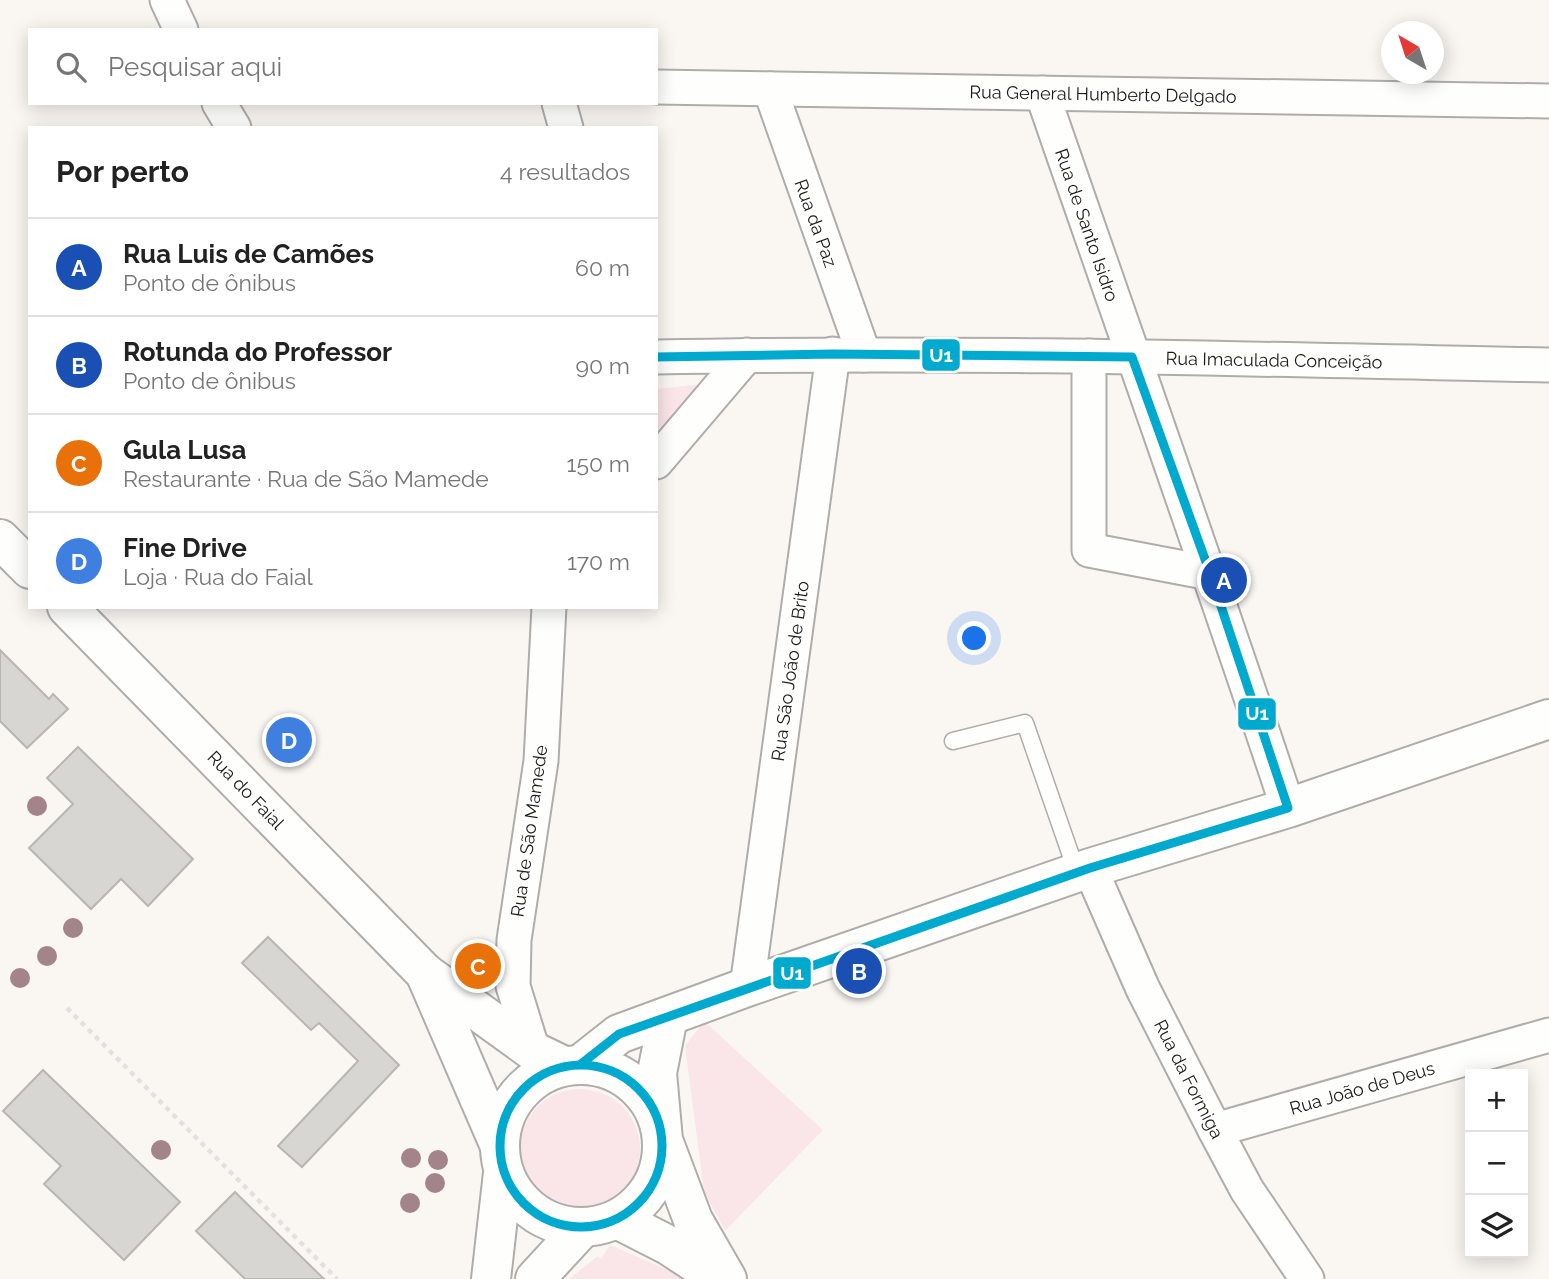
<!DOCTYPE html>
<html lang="pt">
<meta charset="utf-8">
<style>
body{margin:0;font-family:Raleway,sans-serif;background:#f6f6f6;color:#222}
.controls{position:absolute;right:21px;bottom:21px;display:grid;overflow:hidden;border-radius:0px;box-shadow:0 4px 18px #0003}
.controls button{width:63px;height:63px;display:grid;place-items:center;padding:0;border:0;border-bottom:2px solid #e0e0e0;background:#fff;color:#222;font:35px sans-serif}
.compass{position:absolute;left:1381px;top:21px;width:63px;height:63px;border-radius:50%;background:#fff;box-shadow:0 4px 18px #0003;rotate:321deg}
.you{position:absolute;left:975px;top:639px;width:24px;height:24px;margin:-18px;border:5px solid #fff;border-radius:50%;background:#1a73e8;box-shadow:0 0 0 10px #1a73e833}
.badge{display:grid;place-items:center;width:46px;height:46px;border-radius:50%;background:#6a6765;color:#fff;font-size:23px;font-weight:700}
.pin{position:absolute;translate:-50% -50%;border:4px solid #fff;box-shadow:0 2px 7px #0006}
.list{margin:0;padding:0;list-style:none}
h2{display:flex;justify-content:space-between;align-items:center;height:91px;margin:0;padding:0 28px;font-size:30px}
h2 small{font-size:23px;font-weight:400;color:#767676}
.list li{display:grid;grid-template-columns:46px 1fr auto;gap:21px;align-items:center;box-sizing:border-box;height:98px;padding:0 28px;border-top:2px solid #e0e0e0}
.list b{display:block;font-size:26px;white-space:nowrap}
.list p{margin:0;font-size:23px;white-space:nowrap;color:#767676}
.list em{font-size:23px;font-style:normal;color:#767676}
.icon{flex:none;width:38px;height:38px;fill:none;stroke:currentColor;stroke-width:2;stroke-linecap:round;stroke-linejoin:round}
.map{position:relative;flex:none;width:1549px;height:1279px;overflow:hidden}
.search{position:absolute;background:#fff;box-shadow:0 4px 18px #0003;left:28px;top:28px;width:630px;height:77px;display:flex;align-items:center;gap:18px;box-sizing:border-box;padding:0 24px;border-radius:0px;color:#767676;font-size:26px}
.panel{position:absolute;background:#fff;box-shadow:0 4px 18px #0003;left:28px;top:126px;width:630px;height:483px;border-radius:0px}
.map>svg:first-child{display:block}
.green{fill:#fae6e8}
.building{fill:#d7d6d3;stroke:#b7b6b3;stroke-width:2}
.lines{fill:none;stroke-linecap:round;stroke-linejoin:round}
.lane-casing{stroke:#afadaa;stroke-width:19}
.street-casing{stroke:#afadaa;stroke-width:37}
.secondary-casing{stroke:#afadaa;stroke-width:42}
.primary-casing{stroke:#afadaa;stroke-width:42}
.path{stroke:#e2e1df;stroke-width:4.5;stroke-dasharray:5 5;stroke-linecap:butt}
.lane{stroke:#fefefd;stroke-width:16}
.street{stroke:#fefefd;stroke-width:33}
.secondary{stroke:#fefefd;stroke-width:38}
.primary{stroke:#fefefd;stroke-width:38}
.bus-1-casing{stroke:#fff;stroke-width:14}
.bus-1{stroke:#00a9ce;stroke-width:9}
.tree{fill:#a3848a}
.labels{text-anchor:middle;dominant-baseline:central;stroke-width:5;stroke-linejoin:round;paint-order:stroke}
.street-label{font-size:18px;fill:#1c1a18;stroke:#fff}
.line-badge{stroke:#fff;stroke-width:2.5}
.badge-label{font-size:19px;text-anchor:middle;font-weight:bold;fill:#fff}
</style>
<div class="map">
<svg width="1549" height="1279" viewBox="0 0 1549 1279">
<rect width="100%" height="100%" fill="#faf7f3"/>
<!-- green -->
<g class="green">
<polygon points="712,383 656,446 656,389"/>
<polygon points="704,1021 823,1130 725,1231 704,1191 685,1046"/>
<circle cx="580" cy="1149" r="60"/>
<polygon points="610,1245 689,1279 569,1279 598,1256 601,1259"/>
</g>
<!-- building -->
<g class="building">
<polygon points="0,650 49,699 53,694 68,709 27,748 0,721"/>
<polygon points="78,747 193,859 148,906 121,879 91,909 29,848 73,804 47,778"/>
<polygon points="268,937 399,1065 302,1167 278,1146 358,1061 319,1023 311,1030 242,963"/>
<polygon points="43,1070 180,1202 124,1260 44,1184 61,1166 3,1111"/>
<polygon points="235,1192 324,1279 245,1279 196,1231"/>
</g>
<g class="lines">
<!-- lane casing -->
<g class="lane-casing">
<polyline id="lane" points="953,741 1025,723 1077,873"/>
</g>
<!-- street casing -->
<g class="street-casing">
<g id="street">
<polyline points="167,0 181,30"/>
<polyline points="656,87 1549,101"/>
<polyline points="770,89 864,355"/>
<path d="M1042,93C1124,331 1209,569 1288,808"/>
<polyline points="219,103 234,128"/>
<polyline points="559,103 566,128"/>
<polyline points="1089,356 1089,550 1210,573"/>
<path d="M656,357C954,351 1251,359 1549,365"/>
<polyline points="656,462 747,355"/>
<polyline points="1090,868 1143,989 1215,1130 1247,1190 1307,1279"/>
<polyline points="747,987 833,354"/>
<polyline points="533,1051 513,986 514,940 541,761 549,607"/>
<polyline points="1215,1130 1549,1035"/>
</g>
</g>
<!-- secondary casing -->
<g class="secondary-casing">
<g id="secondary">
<polyline points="668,1017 657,1073 663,1140 693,1220 727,1279"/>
<polyline points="581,1064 619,1034 747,987 1090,868 1288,808 1549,719"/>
<polyline points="619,1220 668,1245 720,1279"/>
</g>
</g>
<!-- primary casing -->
<g class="primary-casing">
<g id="primary">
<polyline points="0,539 30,569"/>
<polyline points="67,607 425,973 533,1051 564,1066"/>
<polyline points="425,973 499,1144"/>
<circle cx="581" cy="1146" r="81"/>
<polyline points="491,1279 503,1173"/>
<polyline points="535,1279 582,1228"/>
</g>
</g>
<!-- path -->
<polyline class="path" points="67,1008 337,1279"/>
<!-- lane -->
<use href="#lane" class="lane"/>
<!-- street -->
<use href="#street" class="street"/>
<!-- secondary -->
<use href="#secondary" class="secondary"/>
<!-- primary -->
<use href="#primary" class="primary"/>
<!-- bus-1 casing -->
<g class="bus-1-casing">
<g id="bus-1">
<polyline points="581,1064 619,1034 1090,868 1288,808 1210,573 1132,357 833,354 656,357"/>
<circle cx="581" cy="1146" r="81"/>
</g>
</g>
<!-- bus-1 -->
<use href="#bus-1" class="bus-1"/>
</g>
<!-- trees -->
<g class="tree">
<circle cx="37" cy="806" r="10"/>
<circle cx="73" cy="928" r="10"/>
<circle cx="47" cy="956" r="10"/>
<circle cx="20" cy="978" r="10"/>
<circle cx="161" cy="1150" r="10"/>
<circle cx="411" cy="1158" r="10"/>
<circle cx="438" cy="1160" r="10"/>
<circle cx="435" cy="1183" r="10"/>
<circle cx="410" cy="1203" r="10"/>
</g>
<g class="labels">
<!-- street labels -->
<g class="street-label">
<text transform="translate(1103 94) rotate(1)">Rua General Humberto Delgado</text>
<text transform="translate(816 223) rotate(70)">Rua da Paz</text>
<text transform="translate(1087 225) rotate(71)">Rua de Santo Isidro</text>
<text transform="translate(1274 360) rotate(1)">Rua Imaculada Conceição</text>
<text transform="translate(790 671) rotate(-82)">Rua São João de Brito</text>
<text transform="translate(246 790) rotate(46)">Rua do Faial</text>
<text transform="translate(529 831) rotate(-82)">Rua de São Mamede</text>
<text transform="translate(1189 1079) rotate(63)">Rua da Formiga</text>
<text transform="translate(1362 1088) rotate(-16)">Rua João de Deus</text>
</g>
</g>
<g class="line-badge">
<rect x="921" y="338" width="40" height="34" rx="7" fill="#00a9ce"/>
<rect x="1237" y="697" width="40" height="34" rx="7" fill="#00a9ce"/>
<rect x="772" y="956" width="40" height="34" rx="7" fill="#00a9ce"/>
</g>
<g class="badge-label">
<text x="941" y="362">U1</text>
<text x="1257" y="720">U1</text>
<text x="792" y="980">U1</text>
</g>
</svg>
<div class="controls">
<button>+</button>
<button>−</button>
<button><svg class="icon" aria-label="layers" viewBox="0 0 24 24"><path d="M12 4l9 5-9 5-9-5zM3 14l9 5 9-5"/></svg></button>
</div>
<svg class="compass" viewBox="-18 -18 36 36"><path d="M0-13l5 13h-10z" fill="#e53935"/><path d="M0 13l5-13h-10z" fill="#767676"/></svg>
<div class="you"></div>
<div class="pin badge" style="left:1224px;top:580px;background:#1a4fb4">A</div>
<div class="pin badge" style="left:859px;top:971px;background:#1a4fb4">B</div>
<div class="pin badge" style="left:478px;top:966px;background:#e8710a">C</div>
<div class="pin badge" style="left:289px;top:740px;background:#3f7fe0">D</div>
<div class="search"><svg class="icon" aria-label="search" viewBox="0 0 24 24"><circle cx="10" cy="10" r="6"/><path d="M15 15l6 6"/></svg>Pesquisar aqui</div>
<section class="panel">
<h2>Por perto<small>4 resultados</small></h2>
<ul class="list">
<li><span class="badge" style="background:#1a4fb4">A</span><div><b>Rua Luis de Camões</b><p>Ponto de ônibus</p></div><em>60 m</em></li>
<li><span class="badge" style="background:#1a4fb4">B</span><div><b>Rotunda do Professor</b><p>Ponto de ônibus</p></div><em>90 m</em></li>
<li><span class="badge" style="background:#e8710a">C</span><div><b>Gula Lusa</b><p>Restaurante · Rua de São Mamede</p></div><em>150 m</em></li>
<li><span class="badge" style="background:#3f7fe0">D</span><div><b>Fine Drive</b><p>Loja · Rua do Faial</p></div><em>170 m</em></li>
</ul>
</section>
</div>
